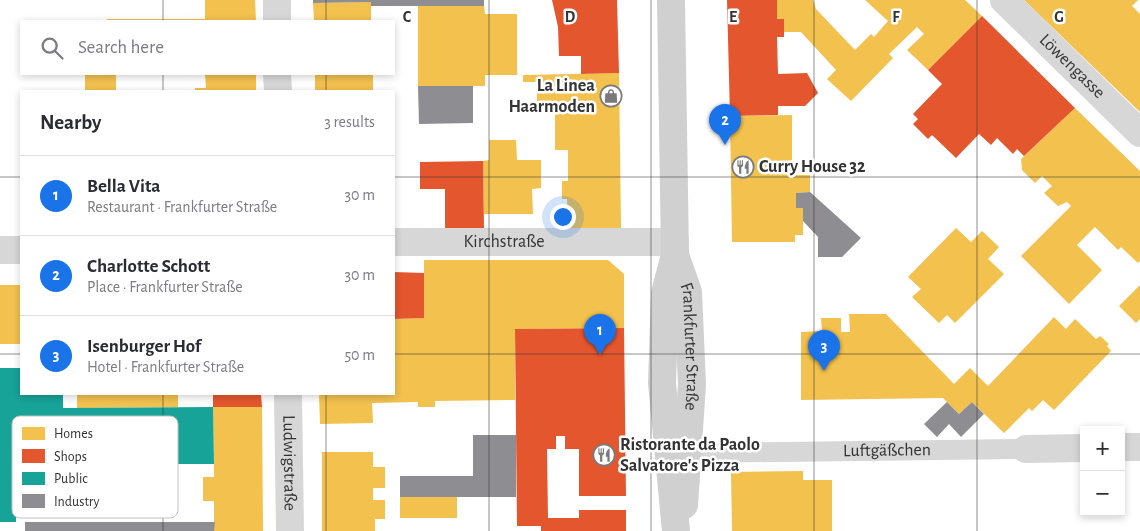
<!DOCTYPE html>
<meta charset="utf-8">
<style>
body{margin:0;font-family:"Alegreya Sans",sans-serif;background:#f2f2f3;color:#2b2b33}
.controls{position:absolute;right:15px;bottom:15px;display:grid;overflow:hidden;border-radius:0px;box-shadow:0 2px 8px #0003}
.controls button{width:45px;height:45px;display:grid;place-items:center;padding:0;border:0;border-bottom:1px solid #e1e1e2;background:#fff;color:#2b2b33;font:25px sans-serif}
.you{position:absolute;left:562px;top:216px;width:18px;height:18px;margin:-12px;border:4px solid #fff;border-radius:50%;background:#1a73e8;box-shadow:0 0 0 8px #1a73e833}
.badge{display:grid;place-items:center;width:32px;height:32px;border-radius:50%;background:#1a73e8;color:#fff;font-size:16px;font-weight:700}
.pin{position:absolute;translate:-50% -41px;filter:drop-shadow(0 1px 2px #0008)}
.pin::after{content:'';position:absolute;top:26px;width:18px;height:15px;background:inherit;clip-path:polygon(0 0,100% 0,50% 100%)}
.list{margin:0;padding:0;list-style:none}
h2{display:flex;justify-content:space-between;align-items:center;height:65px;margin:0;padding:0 20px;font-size:21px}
h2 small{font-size:16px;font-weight:400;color:#7c7c81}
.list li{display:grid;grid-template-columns:32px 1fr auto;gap:15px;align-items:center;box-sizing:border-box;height:80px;padding:0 20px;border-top:1px solid #e1e1e2}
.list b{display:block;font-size:19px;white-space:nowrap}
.list p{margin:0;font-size:16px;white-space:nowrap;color:#7c7c81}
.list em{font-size:16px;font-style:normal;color:#7c7c81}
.icon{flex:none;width:28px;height:28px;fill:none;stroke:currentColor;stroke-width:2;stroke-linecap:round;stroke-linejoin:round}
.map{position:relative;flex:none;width:1140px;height:531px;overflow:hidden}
.search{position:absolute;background:#fff;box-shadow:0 2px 8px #0003;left:20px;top:20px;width:375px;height:55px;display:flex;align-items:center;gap:12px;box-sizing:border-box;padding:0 18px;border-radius:0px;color:#7c7c81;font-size:19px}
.panel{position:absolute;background:#fff;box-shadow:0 2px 8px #0003;left:20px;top:90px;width:375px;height:305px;border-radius:0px}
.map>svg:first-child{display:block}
.homes{fill:#f2c14e}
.shops{fill:#e4572e}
.public{fill:#17a398}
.industry{fill:#8d8d92}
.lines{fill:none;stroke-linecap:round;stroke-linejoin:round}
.lane{stroke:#d7d7d7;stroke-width:20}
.street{stroke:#d7d7d7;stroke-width:28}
.secondary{stroke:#d0d0d0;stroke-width:28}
.grid{fill:none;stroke:#333;stroke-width:1;stroke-opacity:0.55}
.labels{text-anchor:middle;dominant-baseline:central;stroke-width:5;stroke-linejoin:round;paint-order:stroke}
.street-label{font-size:18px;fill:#333;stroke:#fff}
.poi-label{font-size:18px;font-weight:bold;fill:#333;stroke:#fff;text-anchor:start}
.key{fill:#fff;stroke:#c2c2c2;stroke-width:1}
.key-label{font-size:14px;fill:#333}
.grid-label{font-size:16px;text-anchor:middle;font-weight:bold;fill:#333;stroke:#fff;stroke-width:5;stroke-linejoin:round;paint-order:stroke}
</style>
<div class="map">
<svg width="1140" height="531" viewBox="0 0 1140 531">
<rect width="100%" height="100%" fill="#fff"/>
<!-- homes -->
<g class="homes">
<polygon points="205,0 255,0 256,21 107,21 107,19 205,19"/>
<polygon points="777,0 813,0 816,9 855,50 871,34 874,37 888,21 865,0 965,0 982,16 928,70 907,50 924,34 917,27 889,54 893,58 851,101 827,79 836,70 801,32 784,32 784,19 777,19"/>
<polygon points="1024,0 1138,0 1132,6 1140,14 1140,112"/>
<polygon points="371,2 371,21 314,21 313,3"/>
<polygon points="418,6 484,6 485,14 517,14 517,75 485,75 485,86 418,86"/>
<polygon points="619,73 621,228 568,228 567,199 562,199 562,181 568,181 568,150 555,150 555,109 537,110 537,82 523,82 523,75"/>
<rect x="85" y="74" width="31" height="17"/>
<polygon points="205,74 256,74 256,91 195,91 195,88 206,88"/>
<rect x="315" y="74" width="58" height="17"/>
<polygon points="1075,108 1140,171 1140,261 1138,263 1121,247 1118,250 1095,227 1077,245 1102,270 1069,304 1021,256 1071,206 1067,202 1058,206 1044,193 1052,186 1042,176 1035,183 1022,170 1021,159"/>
<polygon points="792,115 792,175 810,175 810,192 796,193 796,208 803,208 803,235 795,235 795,242 732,242 730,116"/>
<polygon points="489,140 516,140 517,160 541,160 541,188 532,189 533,214 484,214 483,161 489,160"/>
<polygon points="956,228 971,242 982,231 999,247 988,259 1004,274 955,323 947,315 939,323 912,297 921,289 908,277"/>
<polygon points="424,260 608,260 624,274 624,328 515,329 515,400 435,401 435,407 418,407 418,402 372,403 373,423 320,424 319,394 394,394 394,319 424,318"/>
<rect x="0" y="285" width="21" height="59"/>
<polygon points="1140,285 1140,319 1136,323 1119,306"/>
<polygon points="849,314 886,314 954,384 970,368 988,386 1054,317 1066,329 1075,319 1096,339 1100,336 1109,344 1107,346 1111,351 1054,410 1043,400 1032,411 1029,408 1004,433 972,402 959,414 943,398 801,400 801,332 822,331 821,318 841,318 841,332 850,332"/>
<polygon points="77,394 178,394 178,407 77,408"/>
<polygon points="213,407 262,407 263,531 214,531 214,501 203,501 203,477 214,477"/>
<polygon points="322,452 373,452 373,467 385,467 385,488 373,488 373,500 385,500 385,519 375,519 375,531 322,531"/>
<polygon points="803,471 803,480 832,480 832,531 732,531 731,472"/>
<rect x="400" y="497" width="57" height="21"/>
</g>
<!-- shops -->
<g class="shops">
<polygon points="552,0 617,0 619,73 581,74 581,56 559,56 558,27"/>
<polygon points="727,0 777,0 777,19 784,19 784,37 777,37 778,74 807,73 818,93 805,106 778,106 778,115 730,116"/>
<polygon points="982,16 1075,108 1024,156 1017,149 1013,154 997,138 991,145 979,134 956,158 932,135 928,139 913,124 918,119 913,114 942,84 928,70"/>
<polygon points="483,161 484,228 445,228 445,189 420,189 420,162"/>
<polygon points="394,272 424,273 424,318 394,319"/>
<polygon points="624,328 626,496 579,496 579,449 565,449 565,436 556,436 556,449 547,449 548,518 579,518 579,510 626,510 626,531 541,531 541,526 517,526 515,329"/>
<polygon points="213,394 261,394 262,407 213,407"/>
</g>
<!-- public -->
<polygon class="public" points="0,368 21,368 21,394 63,394 63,408 213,407 214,464 142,464 142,483 130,483 130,510 16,511 16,522 0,522"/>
<!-- industry -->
<g class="industry">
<polygon points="313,0 484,0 484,6 371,6 371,2 313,3"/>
<polygon points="418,86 473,86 473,123 419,124"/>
<polygon points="810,192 861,238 842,257 818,257 818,237 803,221 803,208 796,208 796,193"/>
<polygon points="947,402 959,414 972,402 984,414 961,437 949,424 937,437 924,424"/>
<polygon points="473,435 516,435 516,497 400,497 400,476 473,476"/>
<polygon points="25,522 215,522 214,531 25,531"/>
</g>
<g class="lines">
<!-- lane -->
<path class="lane" id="s1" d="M689,453L1026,449"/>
<!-- street -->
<g class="street">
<polyline points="277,0 277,21"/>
<path id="s2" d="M1004,0L1140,133"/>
<polyline points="277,74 278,91"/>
<path id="s3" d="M394,242H675"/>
<polyline points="0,250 21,250"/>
<path id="s4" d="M288,394L290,531"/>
<polyline points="1121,447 1140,447"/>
<polyline points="1026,449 1084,448"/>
</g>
<!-- secondary -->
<g class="secondary">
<polyline points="671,0 675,255 665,293 662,383 676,531"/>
<path id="s5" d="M675,255L688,292L692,384L684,505"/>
</g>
</g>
<!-- grid -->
<path class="grid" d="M163,0V21M326,0V21M489,0V531M651,0V531M814,0V531M977,0V531M163,74V91M326,74V91M0,177H21M394,177H1140M0,354H21M394,354H1140M163,394V531M326,394V531"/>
<!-- icons -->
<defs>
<g id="shop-ring" transform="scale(1.125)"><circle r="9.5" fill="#fff" stroke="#7a7a7a" stroke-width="1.5"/><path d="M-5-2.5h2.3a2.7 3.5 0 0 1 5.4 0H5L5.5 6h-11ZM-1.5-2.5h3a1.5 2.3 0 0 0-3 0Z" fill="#7a7a7a"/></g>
<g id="restaurant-ring" transform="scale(1.125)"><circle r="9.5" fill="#fff" stroke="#7a7a7a" stroke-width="1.5"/><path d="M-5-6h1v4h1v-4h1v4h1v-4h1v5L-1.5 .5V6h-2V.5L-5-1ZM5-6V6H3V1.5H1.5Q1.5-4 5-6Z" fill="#7a7a7a"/></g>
</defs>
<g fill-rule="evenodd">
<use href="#shop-ring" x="611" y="96"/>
<use href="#restaurant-ring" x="743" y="167"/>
<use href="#restaurant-ring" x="604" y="455"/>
</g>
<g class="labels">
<!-- street labels -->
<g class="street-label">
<text stroke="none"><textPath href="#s2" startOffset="95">Löwengasse</textPath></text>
<text stroke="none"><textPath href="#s3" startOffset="110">Kirchstraße</textPath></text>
<text stroke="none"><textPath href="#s5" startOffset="94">Frankfurter Straße</textPath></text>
<text stroke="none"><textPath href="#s1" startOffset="198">Luftgäßchen</textPath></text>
<text stroke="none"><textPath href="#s4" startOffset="69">Ludwigstraße</textPath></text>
</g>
<!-- poi labels -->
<g class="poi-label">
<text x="595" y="86" text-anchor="end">La Linea<tspan x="595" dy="21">Haarmoden</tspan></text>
<text x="759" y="167">Curry House 32</text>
<text x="620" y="445">Ristorante da Paolo<tspan x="620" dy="21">Salvatore's Pizza</tspan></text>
</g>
</g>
<!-- legend -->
<rect x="12" y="416" width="166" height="102" rx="8" class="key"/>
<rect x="22" y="427" width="23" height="13" fill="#f2c14e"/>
<rect x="22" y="449" width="23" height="14" fill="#e4572e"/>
<rect x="22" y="472" width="23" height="13" fill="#17a398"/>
<rect x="22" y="494" width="23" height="14" fill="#8d8d92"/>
<g class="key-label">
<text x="54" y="438">Homes</text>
<text x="54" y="461">Shops</text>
<text x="54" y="483">Public</text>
<text x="54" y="506">Industry</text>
</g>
<g class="grid-label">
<text x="407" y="22">C</text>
<text x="570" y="22">D</text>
<text x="733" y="22">E</text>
<text x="896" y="22">F</text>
<text x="1059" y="22">G</text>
</g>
</svg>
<div class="controls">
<button>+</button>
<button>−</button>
</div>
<div class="you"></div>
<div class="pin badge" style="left:600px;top:355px">1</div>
<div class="pin badge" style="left:725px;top:145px">2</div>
<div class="pin badge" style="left:824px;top:371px">3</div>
<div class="search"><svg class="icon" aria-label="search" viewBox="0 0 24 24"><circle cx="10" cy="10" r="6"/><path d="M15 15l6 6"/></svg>Search here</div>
<section class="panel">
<h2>Nearby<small>3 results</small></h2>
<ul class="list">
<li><span class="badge">1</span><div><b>Bella Vita</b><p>Restaurant · Frankfurter Straße</p></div><em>30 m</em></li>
<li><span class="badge">2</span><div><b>Charlotte Schott</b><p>Place · Frankfurter Straße</p></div><em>30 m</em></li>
<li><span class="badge">3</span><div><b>Isenburger Hof</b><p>Hotel · Frankfurter Straße</p></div><em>50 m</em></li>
</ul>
</section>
</div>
